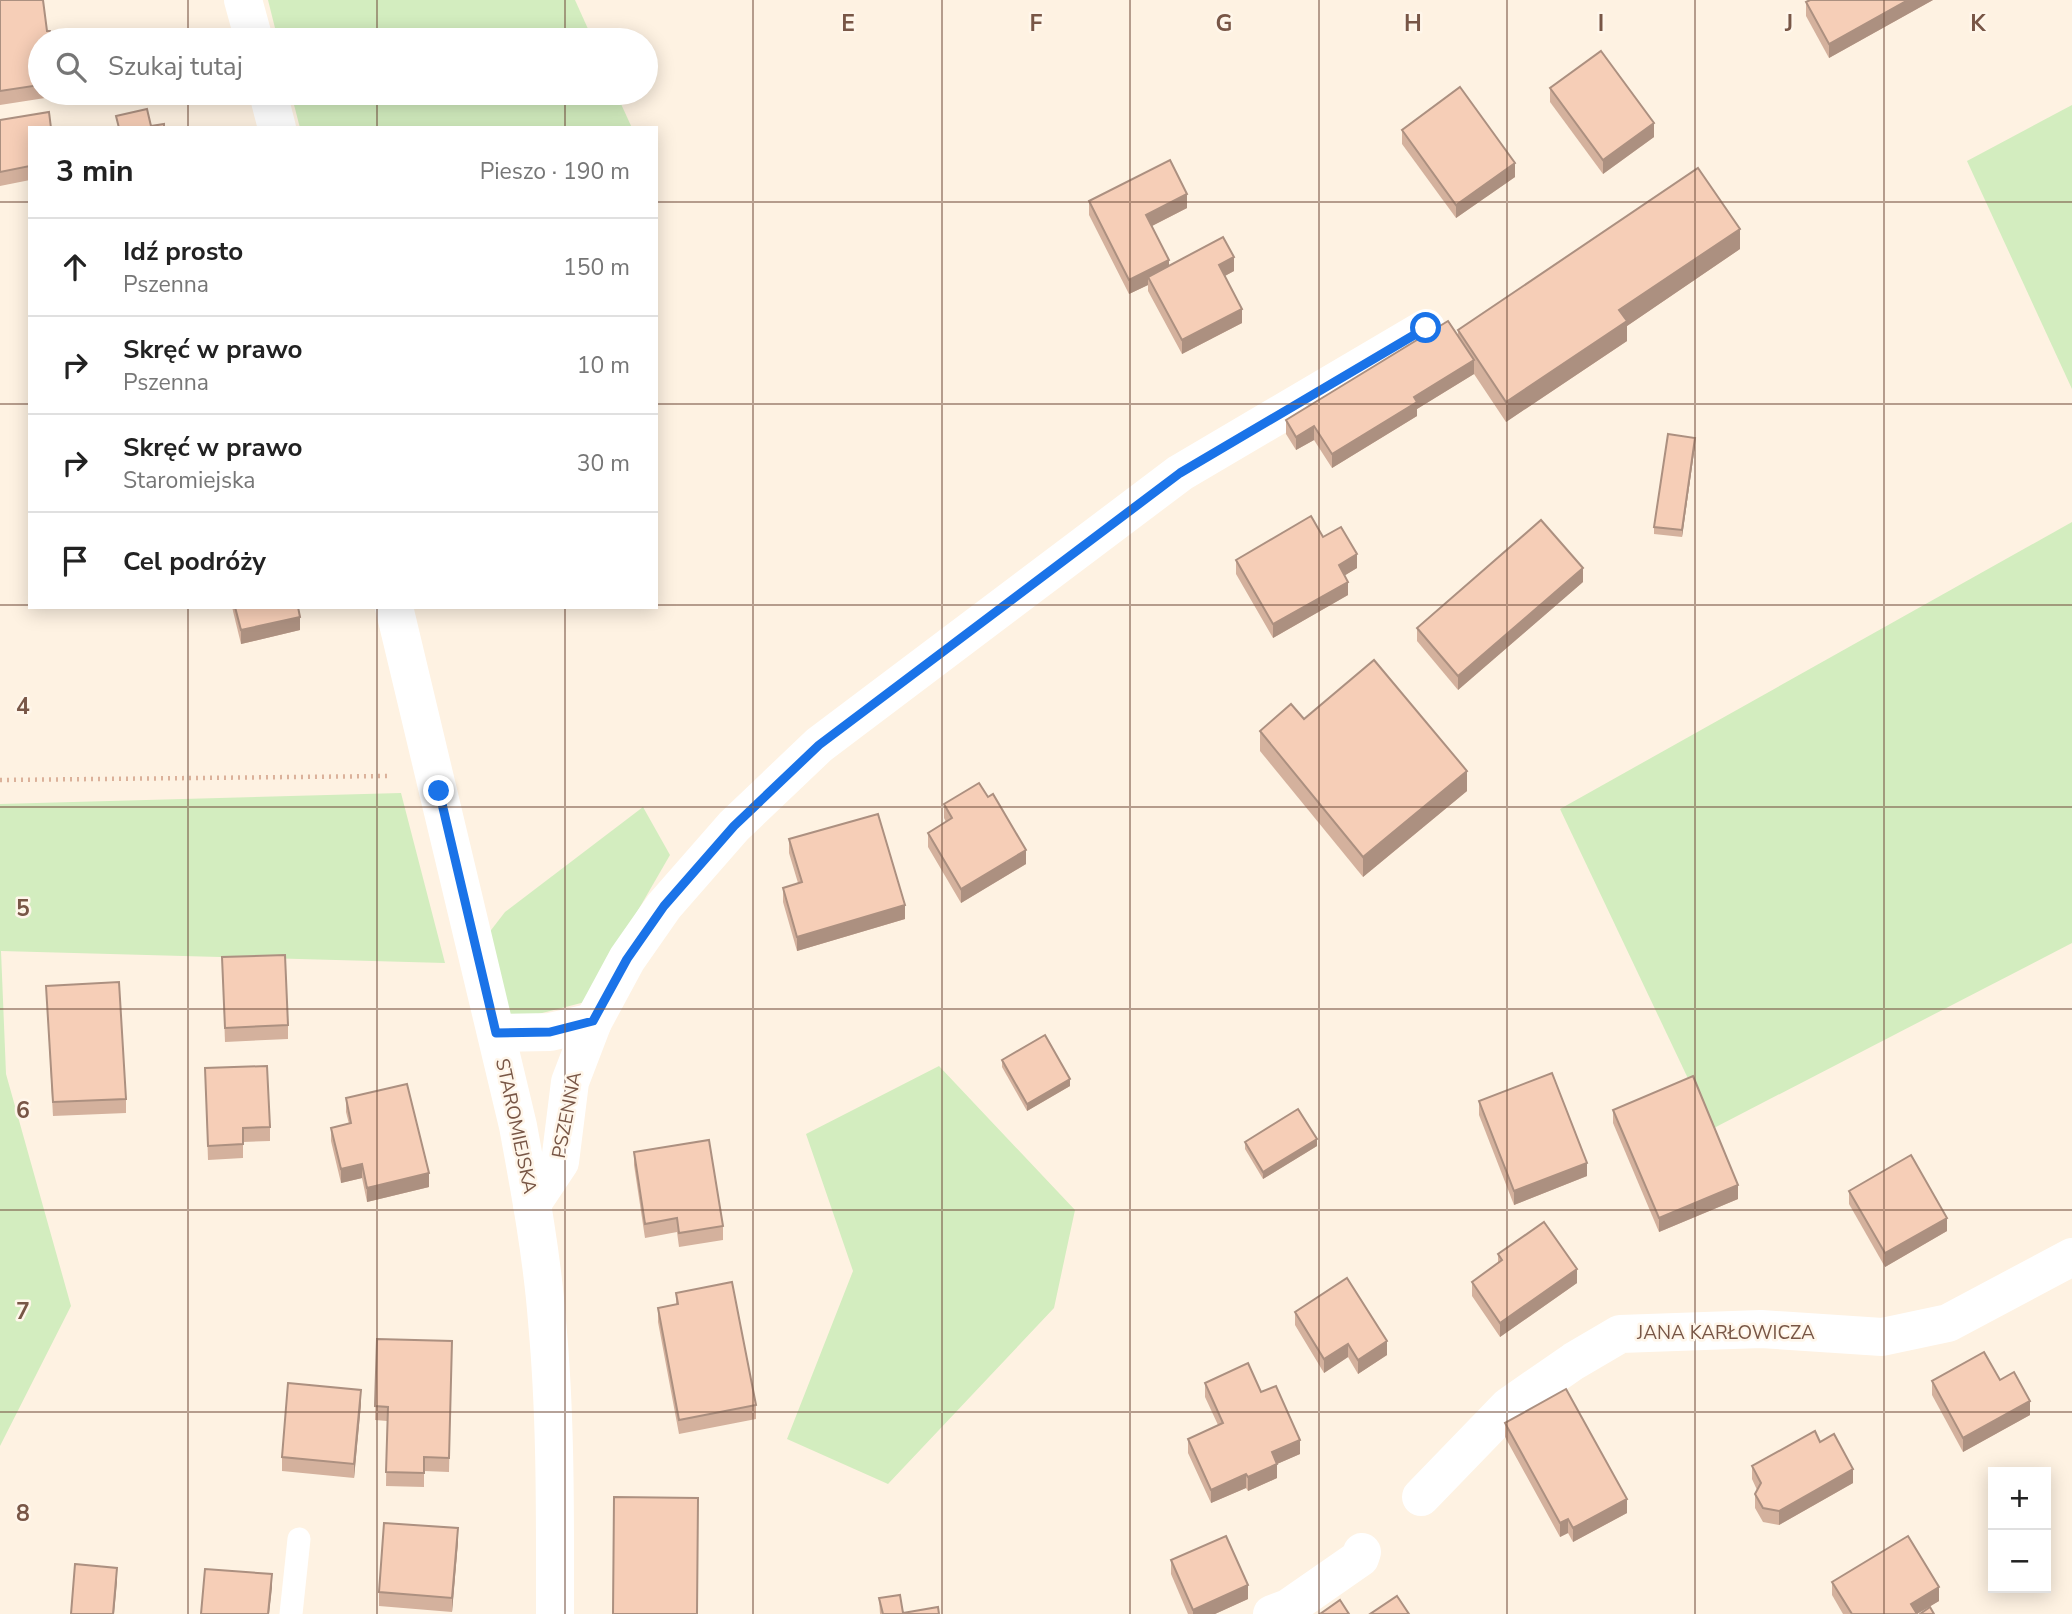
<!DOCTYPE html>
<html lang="pl">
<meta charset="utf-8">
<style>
body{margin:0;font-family:"Nunito Sans",sans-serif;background:#f6f6f6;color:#222}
.controls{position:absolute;right:21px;bottom:21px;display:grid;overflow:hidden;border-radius:0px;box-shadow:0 4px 18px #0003}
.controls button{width:63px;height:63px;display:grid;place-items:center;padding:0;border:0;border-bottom:2px solid #e0e0e0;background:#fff;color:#222;font:35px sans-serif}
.stop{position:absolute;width:21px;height:21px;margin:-16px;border:5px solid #1a73e8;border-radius:50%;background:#fff}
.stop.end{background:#1a73e8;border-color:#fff;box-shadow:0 2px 7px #0008}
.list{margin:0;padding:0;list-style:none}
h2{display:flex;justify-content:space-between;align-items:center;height:91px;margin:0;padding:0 28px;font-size:30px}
h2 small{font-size:23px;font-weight:400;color:#767676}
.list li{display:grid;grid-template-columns:46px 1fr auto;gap:21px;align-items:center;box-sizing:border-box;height:98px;padding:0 28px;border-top:2px solid #e0e0e0}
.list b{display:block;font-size:26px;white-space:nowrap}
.list p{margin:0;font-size:23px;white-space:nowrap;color:#767676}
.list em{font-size:23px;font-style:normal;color:#767676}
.icon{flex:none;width:38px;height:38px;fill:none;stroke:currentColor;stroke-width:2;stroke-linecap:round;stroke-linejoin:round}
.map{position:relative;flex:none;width:2072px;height:1614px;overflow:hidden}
.search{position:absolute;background:#fff;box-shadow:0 4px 18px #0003;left:28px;top:28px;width:630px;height:77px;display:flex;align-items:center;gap:18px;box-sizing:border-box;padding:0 24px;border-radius:38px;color:#767676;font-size:26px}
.panel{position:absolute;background:#fff;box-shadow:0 4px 18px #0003;left:28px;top:126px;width:630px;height:483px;border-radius:0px}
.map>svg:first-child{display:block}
.green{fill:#d3edbf}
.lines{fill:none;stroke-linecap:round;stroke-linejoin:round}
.path{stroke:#dbb19a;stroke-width:4.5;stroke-dasharray:2 5;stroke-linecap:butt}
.lane{stroke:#fff;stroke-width:23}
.street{stroke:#fff;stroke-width:38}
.secondary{stroke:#fff;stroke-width:38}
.wall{fill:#d4b19d}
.shaded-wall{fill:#ac9080}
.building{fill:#f6ceb7;stroke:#ac9080;stroke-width:2}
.route{stroke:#1a73e8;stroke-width:9}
.grid{fill:none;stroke:#785646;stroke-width:2;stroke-opacity:0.55}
.labels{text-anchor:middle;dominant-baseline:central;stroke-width:5;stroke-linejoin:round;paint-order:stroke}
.street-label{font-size:19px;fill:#785646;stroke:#fff6ea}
.grid-label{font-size:23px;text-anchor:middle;font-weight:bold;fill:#785646;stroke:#fff6ea;stroke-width:5;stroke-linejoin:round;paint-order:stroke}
</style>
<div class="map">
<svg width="2072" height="1614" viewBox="0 0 2072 1614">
<rect width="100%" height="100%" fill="#fef2e2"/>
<!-- green -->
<g class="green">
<polygon points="268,0 575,0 593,40 278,40"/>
<polygon points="291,93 616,93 632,128 300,128"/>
<polygon points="2072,105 2072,389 1967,161"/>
<polygon points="2072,522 2072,943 1712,1129 1560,809"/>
<polygon points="401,793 445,963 1,951 6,1074 71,1306 0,1446 0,804"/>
<polygon points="643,807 670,855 585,1002 511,1021 488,934 505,912"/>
<polygon points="939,1066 1075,1210 1054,1308 888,1484 787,1439 853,1271 806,1134"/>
</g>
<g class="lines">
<!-- path -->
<polyline class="path" points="0,780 390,776"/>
<!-- lane -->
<polyline class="lane" points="291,1614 299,1539"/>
<!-- street -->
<g class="street">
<polyline points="497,1033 550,1032 593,1022"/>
<polyline points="532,1204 560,1162 570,1082 593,1022 627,959 664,906 734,826 819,745 1180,473 1426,328"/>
<polyline points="1421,1497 1509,1406 1574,1361 1620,1334 1761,1329 1882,1337 1948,1323 2072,1257"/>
<polyline points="1272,1614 1288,1608 1360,1558 1362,1552"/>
</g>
<!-- secondary -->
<g class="secondary">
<polyline points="243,0 254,40"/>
<polyline points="268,93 277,128"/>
<path d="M394,607L518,1126C530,1191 542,1256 547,1321C556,1418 555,1517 555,1614"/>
</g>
</g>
<!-- wall -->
<g class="wall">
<polygon points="0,0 47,31 40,40 40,93 58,93 58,96 0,105"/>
<polygon points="1933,0 1829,58 1806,16 1806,2"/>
<polygon points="1550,88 1654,137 1603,174 1550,102"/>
<polygon points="0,120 30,128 30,180 0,186"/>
<polygon points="1402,130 1515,177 1456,218 1402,144"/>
<polygon points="1089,201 1187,208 1152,226 1169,266 1234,271 1225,276 1242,323 1182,354 1148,291 1148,285 1129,294 1089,215"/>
<polygon points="1740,249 1627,326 1627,341 1506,422 1474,374 1417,409 1417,416 1332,468 1314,440 1296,450 1286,434 1286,420 1458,337 1458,330"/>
<polygon points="1695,445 1682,537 1654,534 1654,527"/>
<polygon points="1323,537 1357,568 1345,575 1348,595 1273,638 1236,574 1236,560"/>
<polygon points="1583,582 1458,690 1417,641 1417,628"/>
<polygon points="232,607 298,607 300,630 241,644"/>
<polygon points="1260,731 1467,791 1363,877 1260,751"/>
<polygon points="988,797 1026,864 961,903 928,847 928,833 946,822 944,818 944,804"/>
<polygon points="789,839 905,919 797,951 783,902 783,888 798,883 789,853"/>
<polygon points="222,957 288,1025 288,1039 225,1042"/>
<polygon points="46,986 126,1099 126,1113 53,1116"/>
<polygon points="1002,1060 1070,1086 1027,1111 1002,1067"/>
<polygon points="205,1068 270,1127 270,1141 243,1142 243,1158 208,1160"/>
<polygon points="346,1098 429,1187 367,1202 362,1178 341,1183 331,1141 331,1128 349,1124 346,1112"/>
<polygon points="1479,1101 1587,1176 1514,1205 1479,1115"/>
<polygon points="1613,1110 1738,1199 1659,1232 1613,1123"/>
<polygon points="1245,1142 1317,1146 1263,1179 1245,1149"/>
<polygon points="634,1152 723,1226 723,1240 679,1247 677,1232 645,1238 634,1165"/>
<polygon points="1849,1191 1947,1231 1885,1267 1849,1204"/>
<polygon points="1498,1254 1577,1283 1500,1337 1472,1296 1472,1282 1498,1263"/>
<polygon points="676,1293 756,1405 756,1419 679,1434 658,1322 658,1308 676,1305"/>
<polygon points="1295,1312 1387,1355 1358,1374 1348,1357 1324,1373 1295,1325"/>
<polygon points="377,1339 452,1341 449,1472 424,1471 424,1487 386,1486 387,1421 375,1420"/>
<polygon points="2000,1380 2030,1415 1963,1452 1932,1395 1932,1381"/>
<polygon points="1205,1383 1261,1392 1300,1454 1277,1464 1277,1478 1248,1491 1246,1488 1211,1503 1188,1453 1188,1439 1218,1425 1205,1397"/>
<polygon points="361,1404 354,1478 282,1471 282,1457"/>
<polygon points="1505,1423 1627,1513 1573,1542 1568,1533 1560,1537 1505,1437"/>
<polygon points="1820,1442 1853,1483 1779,1525 1763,1522 1755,1508 1755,1494 1757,1490 1752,1479 1752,1466"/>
<polygon points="458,1542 452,1612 379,1606 379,1592"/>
<polygon points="1171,1560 1248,1599 1215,1614 1188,1614 1171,1574"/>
<polygon points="1832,1582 1939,1601 1917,1614 1843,1614 1832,1595"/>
<polygon points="879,1598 903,1613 939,1614 880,1614"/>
</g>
<!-- shaded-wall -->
<g class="shaded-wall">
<polygon points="1908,0 1933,0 1829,58 1829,44"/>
<polygon points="1654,123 1654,137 1603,174 1603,160"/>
<polygon points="1515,163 1515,177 1456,218 1456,205"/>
<polygon points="1187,194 1187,208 1146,229 1146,215"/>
<polygon points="1740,229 1740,249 1627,326 1627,341 1506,422 1506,402 1619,310"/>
<polygon points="1234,257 1234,271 1219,279 1219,265"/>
<polygon points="1169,260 1169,274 1148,277 1148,285 1129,294 1129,280"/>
<polygon points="1242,309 1242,323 1182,354 1182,340"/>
<polygon points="1474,360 1474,374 1417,409 1417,416 1332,468 1332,454 1414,397"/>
<polygon points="1314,426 1314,440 1296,450 1296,437"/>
<polygon points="1695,438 1695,445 1682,537 1682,530"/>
<polygon points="1357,554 1357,568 1339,579 1339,565"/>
<polygon points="1583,568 1583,582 1458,690 1458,676"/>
<polygon points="1348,582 1348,595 1273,638 1273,624"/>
<polygon points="300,617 300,630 241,644 241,630"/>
<polygon points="1467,771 1467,791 1363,877 1363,857"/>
<polygon points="1026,850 1026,864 961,903 961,889"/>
<polygon points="905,905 905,919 797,951 797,937"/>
<polygon points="1070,1079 1070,1086 1027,1111 1027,1104"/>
<polygon points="1317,1139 1317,1146 1263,1179 1263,1172"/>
<polygon points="1587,1163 1587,1176 1514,1205 1514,1191"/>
<polygon points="362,1164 362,1178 341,1183 341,1169"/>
<polygon points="429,1173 429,1187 367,1202 367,1188"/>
<polygon points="1738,1185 1738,1199 1659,1232 1659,1218"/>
<polygon points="1947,1218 1947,1231 1885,1267 1885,1253"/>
<polygon points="1577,1269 1577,1283 1500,1337 1500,1323"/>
<polygon points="1387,1341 1387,1355 1358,1374 1358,1360"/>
<polygon points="1348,1344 1348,1357 1324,1373 1324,1359"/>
<polygon points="361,1390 361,1404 354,1478 354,1464"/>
<polygon points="2030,1401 2030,1415 1963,1452 1963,1438"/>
<polygon points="1300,1440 1300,1454 1277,1464 1277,1478 1248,1491 1248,1477 1272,1452"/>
<polygon points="1853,1469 1853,1483 1779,1525 1779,1511"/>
<polygon points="1246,1474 1246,1488 1211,1503 1211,1490"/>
<polygon points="1627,1499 1627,1513 1573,1542 1573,1528"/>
<polygon points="1568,1519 1568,1533 1560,1537 1560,1523"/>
<polygon points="458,1528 458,1542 452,1612 452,1598"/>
<polygon points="117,1568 117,1582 114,1614 113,1614"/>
<polygon points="272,1574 272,1588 269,1614 268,1614"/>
<polygon points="1248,1585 1248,1599 1215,1614 1193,1614 1193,1610"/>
<polygon points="1939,1587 1939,1601 1917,1614 1911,1604"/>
</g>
<!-- building -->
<g class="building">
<polygon points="0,0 43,0 47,31 50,31 52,40 40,40 40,85 0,91"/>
<polygon points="1810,0 1908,0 1829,44 1806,2"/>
<polygon points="1601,51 1654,123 1603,160 1550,88"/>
<polygon points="1460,87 1515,163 1456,205 1402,130"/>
<polygon points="147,109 151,126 164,124 164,128 119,128 116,116"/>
<polygon points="49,112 51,128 30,128 30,166 0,172 0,120"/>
<polygon points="1170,160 1187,194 1146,215 1169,260 1129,280 1089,201"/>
<polygon points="1698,168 1740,229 1619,310 1627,321 1506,402 1458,330"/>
<polygon points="1223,237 1234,257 1219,265 1242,309 1182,340 1148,277"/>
<polygon points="1448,321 1474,360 1414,397 1417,402 1332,454 1314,426 1296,437 1286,420"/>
<polygon points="1668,434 1695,438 1682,530 1654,527"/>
<polygon points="1311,516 1323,537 1341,527 1357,554 1339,565 1348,582 1273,624 1236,560"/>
<polygon points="1541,520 1583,568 1458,676 1417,628"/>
<polygon points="235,607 298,607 300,617 241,630"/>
<polygon points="1374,660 1467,771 1363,857 1260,731 1291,704 1304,719"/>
<polygon points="979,783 988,797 993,794 1026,850 961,889 928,833 952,818 944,804"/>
<polygon points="878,814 905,905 797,937 783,888 802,882 789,839"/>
<polygon points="285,955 288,1025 225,1028 222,957"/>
<polygon points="119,982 126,1099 53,1102 46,986"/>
<polygon points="1045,1035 1070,1079 1027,1104 1002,1060"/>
<polygon points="267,1066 270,1127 243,1128 243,1144 208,1146 205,1068"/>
<polygon points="1552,1073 1587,1163 1514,1191 1479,1101"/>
<polygon points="1693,1076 1738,1185 1659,1218 1613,1110"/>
<polygon points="407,1084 429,1173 367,1188 362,1164 341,1169 331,1128 351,1123 346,1098"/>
<polygon points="1298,1109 1317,1139 1263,1172 1245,1142"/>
<polygon points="709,1140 723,1226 679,1233 677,1218 645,1224 634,1152"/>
<polygon points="1911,1155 1947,1218 1885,1253 1849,1191"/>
<polygon points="1544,1222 1577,1269 1500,1323 1472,1282 1502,1260 1498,1254"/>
<polygon points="1347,1278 1387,1341 1358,1360 1348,1344 1324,1359 1295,1312"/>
<polygon points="732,1282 756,1405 679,1420 658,1308 678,1304 676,1293"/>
<polygon points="377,1339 452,1341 449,1458 424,1457 424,1473 386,1472 388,1407 375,1406"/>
<polygon points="1984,1352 2000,1380 2014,1372 2030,1401 1963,1438 1932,1381"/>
<polygon points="1248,1363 1261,1392 1276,1386 1300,1440 1272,1452 1277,1464 1248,1477 1246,1474 1211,1490 1188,1439 1223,1423 1205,1383"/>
<polygon points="288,1383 361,1390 354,1464 282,1457"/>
<polygon points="1566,1389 1627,1499 1573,1528 1568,1519 1560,1523 1505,1423"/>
<polygon points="1815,1431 1820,1442 1834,1434 1853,1469 1779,1511 1763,1508 1755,1494 1761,1483 1752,1466"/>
<polygon points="614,1497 698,1498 697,1614 613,1614"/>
<polygon points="384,1523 458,1528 452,1598 379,1592"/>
<polygon points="1226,1536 1248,1585 1193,1610 1171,1560"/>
<polygon points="1908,1536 1939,1587 1911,1604 1917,1614 1852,1614 1832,1582"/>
<polygon points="75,1564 117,1568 113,1614 71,1614"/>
<polygon points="205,1569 272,1574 268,1614 201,1614"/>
<polygon points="900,1595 903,1613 938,1607 939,1614 883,1614 879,1598"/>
<polygon points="1397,1596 1409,1614 1370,1614"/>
<polygon points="1340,1600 1349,1614 1320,1614"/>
<polygon points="1930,1607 1934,1614 1920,1614"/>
</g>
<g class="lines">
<!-- route -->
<polyline class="route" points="439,791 496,1033 550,1032 593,1021 627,959 664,906 734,826 819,745 1180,473 1426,328"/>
</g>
<!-- grid -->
<path class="grid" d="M188,0V40M377,0V40M565,0V40M753,0V1614M942,0V1614M1130,0V1614M1319,0V1614M1507,0V1614M1695,0V1614M1884,0V1614M188,93V128M377,93V128M565,93V128M0,202H30M656,202H2072M0,404H30M656,404H2072M0,605H30M656,605H2072M188,607V1614M377,607V1614M565,607V1614M0,807H2072M0,1009H2072M0,1210H2072M0,1412H2072"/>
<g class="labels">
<!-- street labels -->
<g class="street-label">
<text transform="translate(567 1115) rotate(-79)">PSZENNA</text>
<text transform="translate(516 1126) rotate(78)">STAROMIEJSKA</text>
<text x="1726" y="1333">JANA KARŁOWICZA</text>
</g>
</g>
<g class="grid-label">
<text x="848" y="31">E</text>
<text x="1036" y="31">F</text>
<text x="1224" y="31">G</text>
<text x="1413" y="31">H</text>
<text x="1601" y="31">I</text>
<text x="1789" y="31">J</text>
<text x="1978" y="31">K</text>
<text x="23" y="714">4</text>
<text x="23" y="916">5</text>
<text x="23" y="1118">6</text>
<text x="23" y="1319">7</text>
<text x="23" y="1521">8</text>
</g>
</svg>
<div class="controls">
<button>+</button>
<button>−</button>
</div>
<div class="stop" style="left:1426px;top:328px"></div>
<div class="stop end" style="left:439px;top:791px"></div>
<div class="search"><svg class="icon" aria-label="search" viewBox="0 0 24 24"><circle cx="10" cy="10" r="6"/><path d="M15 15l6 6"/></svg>Szukaj tutaj</div>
<section class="panel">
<h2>3 min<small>Pieszo · 190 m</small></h2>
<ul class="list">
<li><svg class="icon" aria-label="ahead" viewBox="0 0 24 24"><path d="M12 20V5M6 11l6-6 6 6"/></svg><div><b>Idź prosto</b><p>Pszenna</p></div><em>150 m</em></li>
<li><svg class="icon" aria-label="right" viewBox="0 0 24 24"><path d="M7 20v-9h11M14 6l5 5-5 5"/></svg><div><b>Skręć w prawo</b><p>Pszenna</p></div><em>10 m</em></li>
<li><svg class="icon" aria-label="right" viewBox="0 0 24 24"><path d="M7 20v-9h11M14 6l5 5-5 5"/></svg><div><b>Skręć w prawo</b><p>Staromiejska</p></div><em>30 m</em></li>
<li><svg class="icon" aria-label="arrive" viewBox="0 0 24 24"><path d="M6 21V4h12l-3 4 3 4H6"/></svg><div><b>Cel podróży</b></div></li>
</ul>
</section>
</div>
